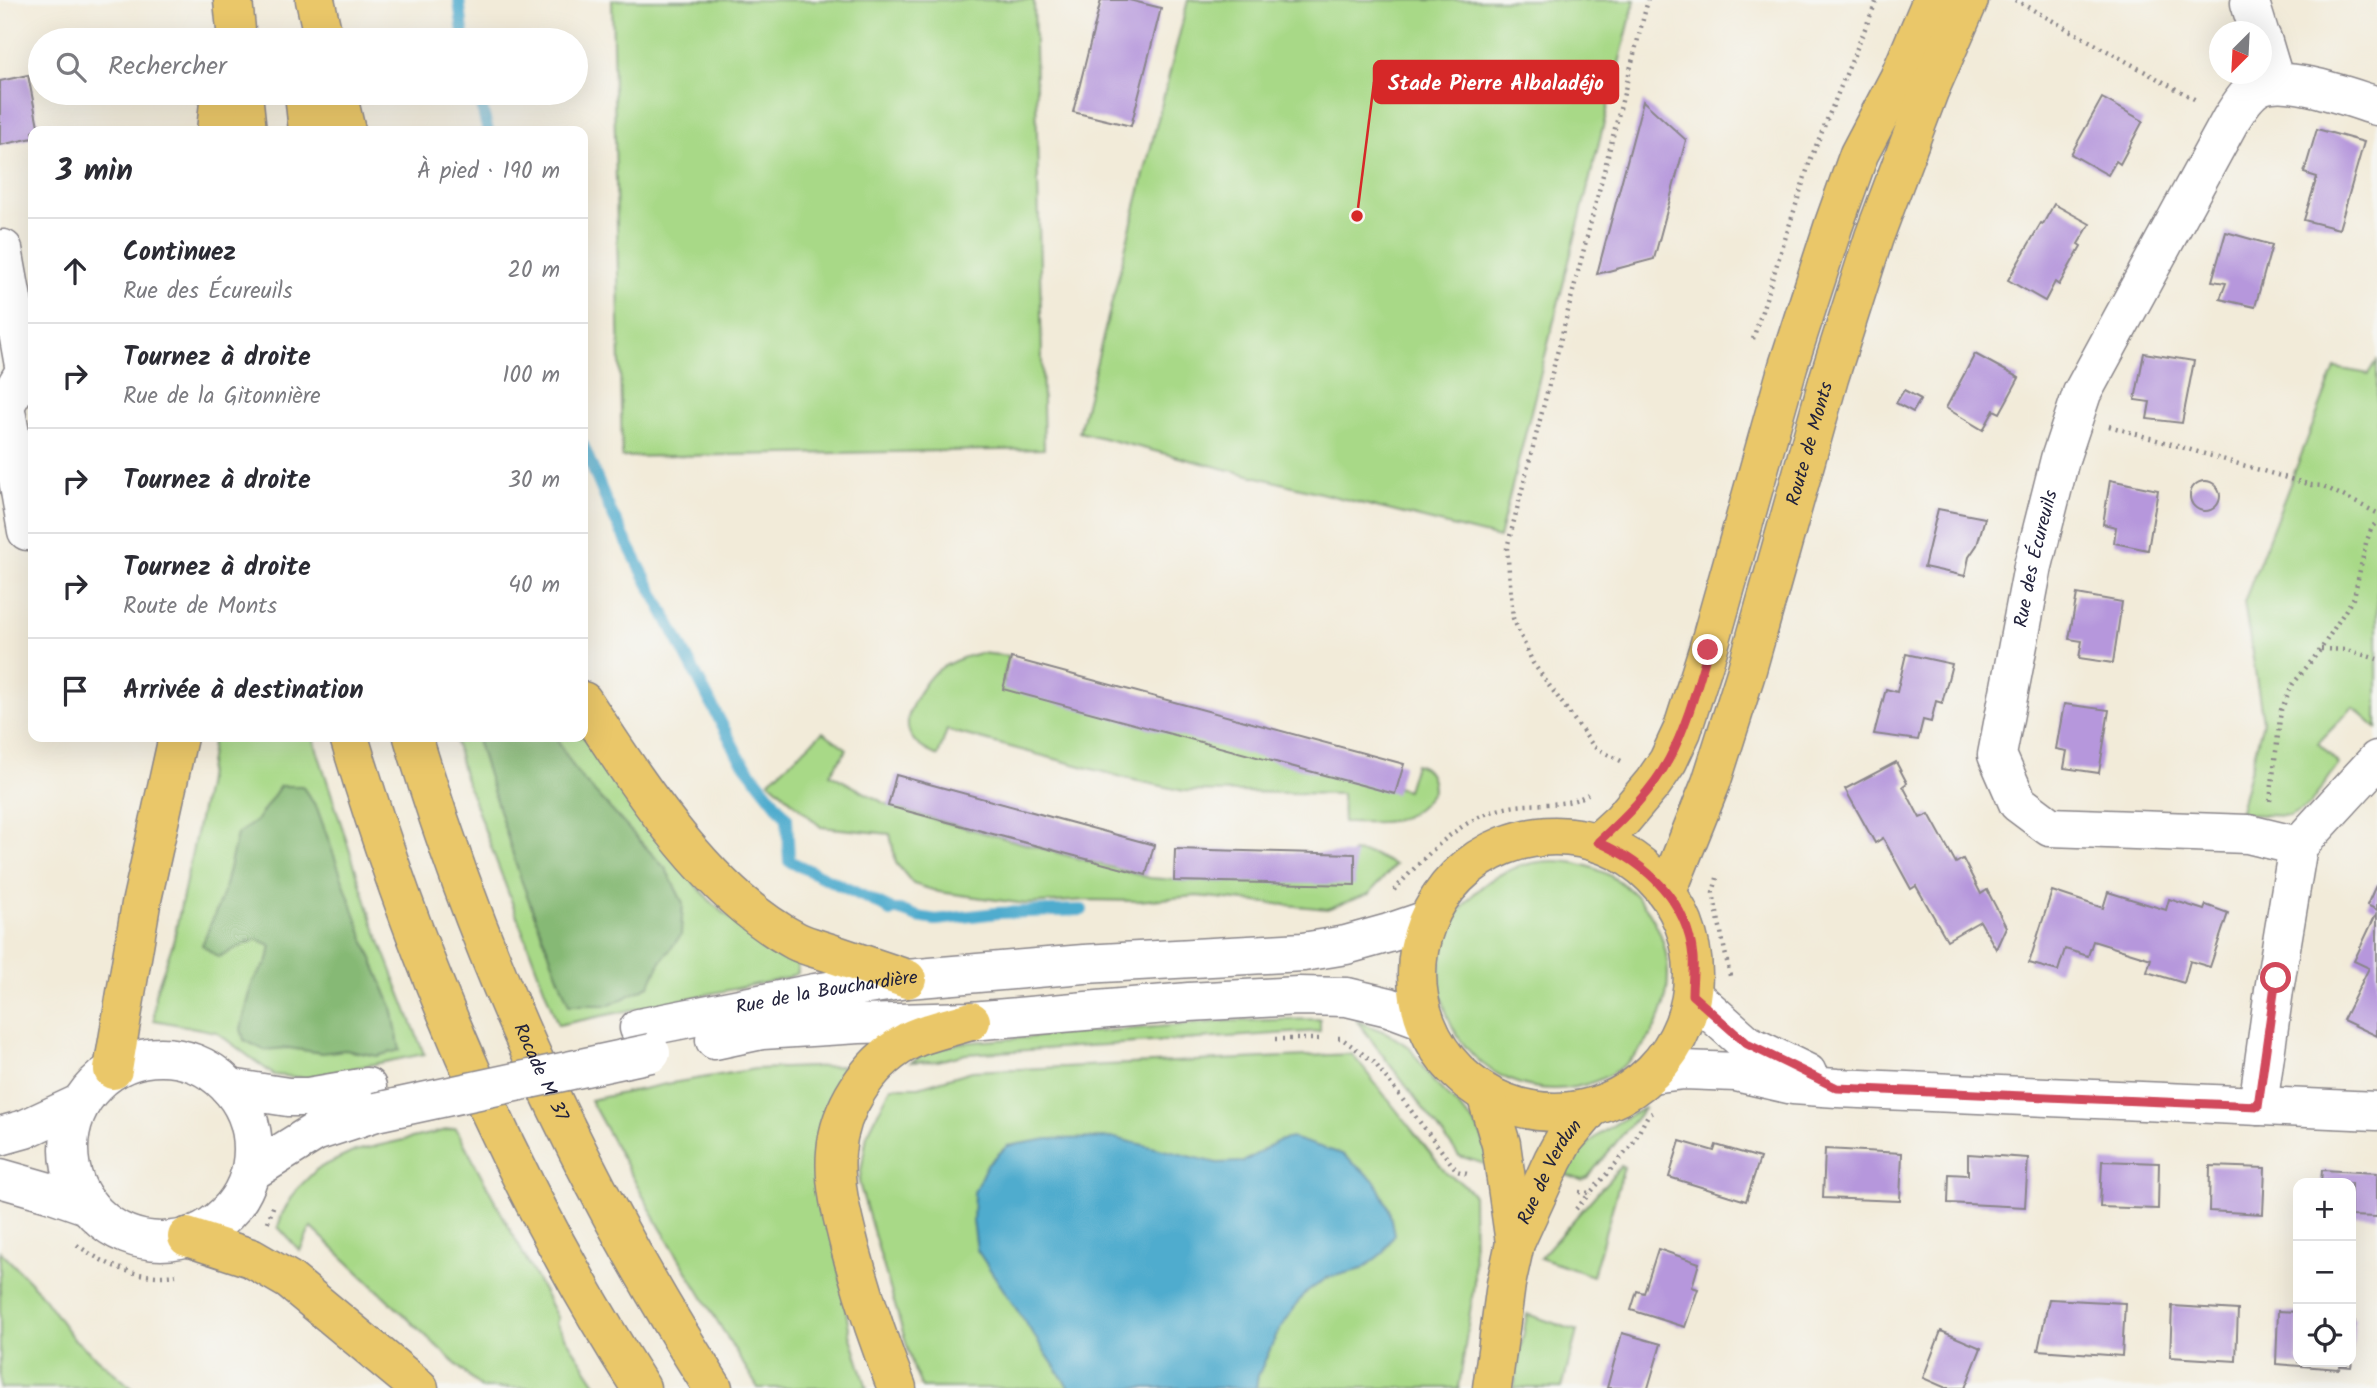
<!DOCTYPE html>
<html lang="fr">
<meta charset="utf-8">
<style>
body{margin:0;font-family:Kalam,sans-serif;background:#f7f7f7;color:#2b2b33}
.controls{position:absolute;right:21px;bottom:21px;display:grid;overflow:hidden;border-radius:14px;box-shadow:0 7px 28px #0002}
.controls button{width:63px;height:63px;display:grid;place-items:center;padding:0;border:0;border-bottom:2px solid #e1e1e2;background:#fff;color:#2b2b33;font:35px sans-serif}
.compass{position:absolute;left:2209px;top:21px;width:63px;height:63px;border-radius:50%;background:#fff;box-shadow:0 7px 28px #0002;rotate:204deg}
.stop{position:absolute;width:21px;height:21px;margin:-16px;border:5px solid #d1495b;border-radius:50%;background:#fff}
.stop.end{background:#d1495b;border-color:#fff;box-shadow:0 2px 7px #0008}
.list{margin:0;padding:0;list-style:none}
h2{display:flex;justify-content:space-between;align-items:center;height:91px;margin:0;padding:0 28px;font-size:30px}
h2 small{font-size:23px;font-weight:400;color:#7c7c81}
.list li{display:grid;grid-template-columns:46px 1fr auto;gap:21px;align-items:center;box-sizing:border-box;height:105px;padding:0 28px;border-top:2px solid #e1e1e2}
.list b{display:block;font-size:26px;white-space:nowrap}
.list p{margin:0;font-size:23px;white-space:nowrap;color:#7c7c81}
.list em{font-size:23px;font-style:normal;color:#7c7c81}
.icon{flex:none;width:38px;height:38px;fill:none;stroke:currentColor;stroke-width:2;stroke-linecap:round;stroke-linejoin:round}
.map{position:relative;flex:none;width:2377px;height:1388px;overflow:hidden}
.search{position:absolute;background:#fff;box-shadow:0 7px 28px #0002;left:28px;top:28px;width:560px;height:77px;display:flex;align-items:center;gap:18px;box-sizing:border-box;padding:0 24px;border-radius:38px;color:#7c7c81;font-size:26px}
.panel{position:absolute;background:#fff;box-shadow:0 7px 28px #0002;left:28px;top:126px;width:560px;height:616px;border-radius:14px}
.map>svg:first-child{display:block}
.green{fill:#a8d987;stroke:#657e61;stroke-width:2}
.forest{fill:#86b974;stroke:#546e58;stroke-width:2}
.water{fill:#50acce;stroke:#396784;stroke-width:2}
.lines{fill:none;stroke-linecap:round;stroke-linejoin:round}
.stream{stroke:#50acce;stroke-width:12}
.building{fill:#b697dc}
.minor-casing{stroke:#8a868a;stroke-width:41}
.major-casing{stroke:#8a868a;stroke-width:41}
.highway-casing{stroke:#8a868a;stroke-width:41}
.path{stroke:#8a868a;stroke-width:4.5;stroke-dasharray:2 5;stroke-linecap:butt}
.minor{stroke:#fff;stroke-width:38}
.major{stroke:#eac769;stroke-width:38}
.highway{stroke:#eac769;stroke-width:38}
.minor-bridge-casing{stroke:#8a868a;stroke-width:41;stroke-linecap:butt}
.minor-bridge{stroke:#fff;stroke-width:38}
.route{stroke:#d1495b;stroke-width:9}
.labels{text-anchor:middle;dominant-baseline:central;stroke-width:6;stroke-linejoin:round;paint-order:stroke}
.street-label{font-size:19px;fill:#22223b;stroke:#f6f6f2}
.leader{fill:none;stroke:#d62828;stroke-width:2.5}
.callout-dot{fill:#d62828;stroke:#f6f6f2;stroke-width:2.5}
.callout{fill:#d62828;stroke:#d62828;stroke-width:2.5}
.callout-label{font-size:21px;text-anchor:middle;font-weight:bold;fill:#fff}
</style>
<div class="map">
<svg width="2377" height="1388" viewBox="0 0 2377 1388">
<rect width="100%" height="100%" fill="#f6f6f2"/>
<filter id="ink" filterUnits="userSpaceOnUse"><feTurbulence type="fractalNoise" baseFrequency=".0143" numOctaves="2"/><feDisplacementMap in="SourceGraphic" scale="14" xChannelSelector="R" yChannelSelector="G"/><feConvolveMatrix kernelMatrix="1 2 1 2 8 2 1 2 1" color-interpolation-filters="sRGB"/></filter>
<filter id="wash" filterUnits="userSpaceOnUse"><feTurbulence type="fractalNoise" baseFrequency=".00686" numOctaves="4" result="noise"/><feDisplacementMap in="SourceGraphic" scale="28" xChannelSelector="R" yChannelSelector="G"/><feGaussianBlur stdDeviation="1.57" result="paint"/><feColorMatrix in="noise" values="0 0 0 0 0 0 0 0 0 0 0 0 0 0 0 0 0 1.4 0 .05"/><feComposite in="paint" operator="in"/></filter>
<g filter="url(#wash)">
<rect width="100%" height="100%" fill="#f2ebd9"/>
<!-- green -->
<g class="green">
<polygon points="612,0 1034,0 1044,449 622,457"/>
<polygon points="1188,0 1635,0 1499,538 1079,432"/>
<polygon points="2377,361 2377,728 2353,707 2318,743 2339,764 2310,804 2290,816 2239,814 2263,721 2244,602 2335,368 2369,374"/>
<path d="M980,653L1009,656L1003,682L1407,790L1415,764C1428,767 1433,777 1433,791C1407,828 1383,822 1343,822L1342,794L1184,791L1129,779L947,730L938,756C906,743 900,725 917,696C922,688 927,679 934,673C948,662 962,657 980,653Z"/>
<polygon points="583,732 669,855 713,904 763,945 797,963 798,973 787,978 558,1025 464,775 454,737 583,737"/>
<polygon points="823,732 847,749 830,774 884,803 918,815 1150,878 1190,881 1352,883 1352,852 1372,854 1395,865 1369,894 1327,909 1197,896 1137,901 1087,900 1026,904 939,892 913,884 896,863 890,834 821,827 769,781"/>
<polygon points="213,737 313,737 373,923 424,1054 305,1078 274,1075 216,1032 154,1020 155,994 173,943 206,786"/>
<circle cx="1554" cy="975" r="114"/>
<polygon points="1320,1019 1320,1031 966,1054 938,1061 911,1062 927,1052 960,1043 1228,1021"/>
<polygon points="1357,1021 1387,1033 1409,1047 1433,1081 1474,1122 1482,1137 1491,1166 1459,1156"/>
<polygon points="1352,1054 1447,1174 1461,1182 1473,1194 1474,1284 1459,1388 922,1388 914,1370 859,1183 867,1135 891,1087 919,1087 972,1071"/>
<polygon points="842,1066 847,1071 825,1126 821,1159 850,1334 867,1388 758,1388 660,1227 590,1100 666,1084 755,1069"/>
<path d="M1645,1107L1588,1177L1581,1180L1566,1175C1581,1140 1613,1125 1645,1107Z"/>
<polygon points="456,1128 558,1319 556,1323 599,1388 481,1388 311,1227 300,1251 278,1227 282,1214 297,1189 317,1169 355,1151"/>
<polygon points="1621,1166 1624,1167 1593,1276 1540,1258"/>
<polygon points="0,1251 37,1289 73,1338 132,1388 0,1388"/>
<polygon points="1527,1314 1577,1331 1562,1388 1514,1388"/>
</g>
<!-- forest -->
<g class="forest">
<polygon points="476,737 555,737 578,774 666,869 683,903 681,935 660,963 649,986 610,1005 569,1005 520,877"/>
<polygon points="280,786 302,786 317,808 365,942 392,1007 400,1050 377,1056 345,1050 322,1053 288,1048 264,1050 244,1040 241,1029 253,981 268,961 271,945 256,939 218,957 202,945 223,894 237,834 256,821"/>
</g>
<!-- water -->
<polygon class="water" points="1115,1138 1217,1163 1243,1162 1278,1141 1292,1138 1342,1154 1375,1181 1389,1209 1394,1234 1384,1252 1362,1269 1327,1278 1303,1295 1277,1334 1258,1376 1256,1388 1069,1388 977,1250 973,1221 974,1192 986,1166 1007,1146 1048,1139"/>
<g class="lines">
<!-- stream -->
<g class="stream">
<polyline points="459,0 464,40"/>
<polyline points="478,93 488,131"/>
<polyline points="583,445 610,510 739,757 787,818 789,861 892,910"/>
<polyline points="890,912 892,910 899,910 918,917 936,920 997,913 1082,910"/>
</g>
</g>
<g id="blocks">
<!-- building -->
<g class="building">
<polygon points="1101,0 1129,0 1161,8 1131,126 1073,112"/>
<polygon points="28,75 39,131 33,131 33,138 0,145 0,81"/>
<polygon points="2102,98 2143,121 2120,164 2116,161 2108,175 2071,154"/>
<polygon points="1643,101 1686,140 1654,259 1597,274"/>
<polygon points="2317,129 2364,142 2339,229 2304,220 2317,177 2304,173"/>
<polygon points="2054,204 2090,224 2078,244 2081,246 2059,285 2055,282 2045,301 2008,280 2041,223 2043,224"/>
<polygon points="2226,232 2272,245 2255,307 2220,299 2226,283 2212,281"/>
<polygon points="2144,353 2194,361 2182,423 2147,419 2150,402 2135,400"/>
<polygon points="1975,354 2019,378 2000,413 1994,410 1983,430 1946,408"/>
<polygon points="1904,390 1921,399 1913,412 1896,403"/>
<polygon points="2110,480 2158,490 2148,550 2114,543 2116,527 2103,524"/>
<circle cx="2205" cy="496" r="15"/>
<polygon points="1938,509 1985,518 1977,545 1969,557 1965,576 1924,567"/>
<polygon points="2077,594 2122,602 2113,663 2079,658 2082,641 2069,639"/>
<polygon points="1906,654 1952,664 1942,703 1936,701 1931,722 1923,720 1918,740 1874,734 1886,689 1897,692"/>
<polygon points="1011,658 1404,764 1395,794 1003,689"/>
<polygon points="2064,704 2109,710 2099,773 2064,768 2067,751 2056,749"/>
<polygon points="1896,762 1907,783 1903,786 1920,818 1929,814 1956,863 1963,859 1981,894 1987,890 1998,911 2006,927 1996,949 1980,921 1947,940 1916,886 1911,889 1883,838 1875,843 1845,789"/>
<polygon points="896,775 1154,845 1146,875 888,806"/>
<polygon points="1175,849 1355,854 1355,885 1174,881"/>
<polygon points="2377,883 2377,910 2367,905"/>
<polygon points="2052,891 2103,908 2108,892 2166,910 2169,899 2204,910 2206,905 2228,913 2210,967 2190,961 2184,983 2147,972 2151,959 2093,941 2088,956 2065,949 2058,971 2029,963"/>
<polygon points="2377,912 2377,1036 2343,1020 2369,968 2354,961"/>
<polygon points="1680,1141 1714,1151 1716,1145 1760,1158 1746,1201 1669,1177"/>
<polygon points="1825,1149 1902,1153 1900,1201 1823,1198"/>
<polygon points="1968,1154 2028,1158 2025,1207 1948,1203 1949,1174 1968,1175"/>
<polygon points="2102,1161 2159,1163 2158,1209 2100,1207"/>
<polygon points="2210,1166 2265,1168 2263,1214 2209,1211"/>
<polygon points="2322,1170 2377,1173 2377,1217 2351,1216 2351,1183 2321,1183"/>
<polygon points="1658,1249 1699,1263 1692,1287 1698,1289 1685,1327 1631,1310 1637,1291 1644,1293"/>
<polygon points="2049,1299 2125,1303 2122,1356 2038,1350"/>
<polygon points="2172,1306 2238,1310 2236,1361 2170,1357"/>
<polygon points="2278,1311 2298,1312 2298,1362 2352,1362 2351,1367 2340,1366 2339,1369 2276,1364"/>
<polygon points="2351,1318 2355,1318 2353,1350 2351,1350"/>
<polygon points="1941,1331 1981,1348 1965,1388 1946,1388 1923,1378"/>
<polygon points="1622,1333 1661,1344 1648,1388 1607,1388"/>
</g>
</g>
</g>
<g filter="url(#ink)">
<use href="#blocks" fill-opacity="0" stroke="#8a868a" stroke-width="2"/>
<g class="lines">
<!-- minor casing -->
<g class="minor-casing">
<g id="minor">
<polyline points="2250,3 2259,32"/>
<polyline points="2262,39 2275,82"/>
<polyline points="0,250 3,249 25,371 5,405 27,531"/>
<path id="s1" d="M2298,846L2248,834L2050,827L2018,803L1997,755L2033,566L2060,459L2082,393L2231,119C2239,107 2247,92 2260,86C2287,74 2348,97 2377,106"/>
<polyline points="1692,995 1747,1044 1807,1073"/>
<path id="s2" d="M639,1028L815,993L907,979L1084,964L1303,952L1346,945L1389,933L1427,920"/>
<polyline points="715,1040 762,1030 859,1024 971,1021 1189,1002 1298,996 1347,997 1389,1007 1424,1020"/>
<circle cx="161" cy="1149" r="92"/>
<polyline points="1651,1074 1684,1070 1736,1072 1793,1085 1837,1088 2377,1111"/>
<polyline points="230,1088 288,1097 308,1097 367,1087"/>
<polyline points="2258,1106 2274,990 2298,846 2377,760"/>
<polyline points="0,1136 25,1129 81,1103"/>
<polyline points="251,1172 315,1132 376,1112"/>
<polyline points="0,1178 49,1192 89,1206"/>
</g>
</g>
<!-- major casing -->
<g class="major-casing">
<g id="major">
<circle cx="1555" cy="974" r="138"/>
<polyline points="1598,842 1622,820 1653,783 1668,761 1682,731 1708,650 1788,366 1834,224 1859,154 1899,78 1932,0"/>
<path id="s3" d="M1667,892L1711,783L1746,673L1829,378L1874,237L1929,91L1969,0"/>
<polyline points="1486,1094 1501,1144 1515,1243"/>
<path id="s4" d="M1492,1388L1506,1284L1515,1243L1553,1160L1564,1140L1591,1108"/>
</g>
</g>
<!-- highway casing -->
<g class="highway-casing">
<g id="highway">
<polyline points="233,0 237,40"/>
<polyline points="315,0 324,40"/>
<polyline points="243,93 247,131"/>
<polyline points="304,93 308,131"/>
<polyline points="337,93 346,131"/>
<polyline points="216,131 220,93"/>
<path d="M583,701C637,783 707,895 796,941C808,947 823,950 836,955C860,963 883,971 907,979"/>
<path d="M349,737C417,965 512,1187 641,1388"/>
<path id="s5" d="M413,737C482,968 583,1185 713,1388"/>
<polyline points="113,1070 141,904 178,737"/>
<polyline points="187,1237 251,1258 289,1280 419,1388"/>
<path d="M897,1388C879,1344 864,1298 851,1251C843,1219 833,1185 836,1152C839,1109 868,1064 905,1043C921,1033 952,1027 971,1021"/>
</g>
</g>
<!-- path -->
<g class="path">
<polyline points="2015,0 2196,100"/>
<polyline points="1753,339 1811,158 1877,0"/>
<polyline points="2109,426 2311,485 2323,486 2377,513"/>
<polyline points="2321,649 2347,650 2377,659"/>
<polyline points="1621,761 1594,747 1533,663 1513,618 1507,548 1648,0"/>
<polyline points="2270,801 2281,710 2293,684 2321,649 2354,597 2366,543 2372,527 2377,522"/>
<polyline points="1717,878 1713,893 1730,976"/>
<path d="M1394,890C1427,855 1460,816 1510,807C1534,802 1567,808 1588,794"/>
<polyline points="1338,1038 1341,1038 1374,1062 1457,1171 1467,1174"/>
<polyline points="1275,1039 1319,1039"/>
<polyline points="1579,1192 1590,1193 1632,1145 1648,1115 1652,1113"/>
<polyline points="1576,1209 1590,1193"/>
<polyline points="268,1222 274,1204"/>
<path d="M77,1245C107,1266 138,1280 176,1275"/>
</g>
<!-- minor -->
<use href="#minor" class="minor"/>
<!-- major -->
<use href="#major" class="major"/>
<!-- highway -->
<use href="#highway" class="highway"/>
<!-- minor-bridge casing -->
<g class="minor-bridge-casing">
<polyline id="minor-bridge" points="376,1112 651,1053"/>
</g>
<!-- minor-bridge -->
<use href="#minor-bridge" class="minor-bridge"/>
</g>
</g>
<g class="lines" filter="url(#ink)">
<!-- route -->
<path class="route" d="M1708,650C1697,687 1687,725 1669,759C1652,791 1624,818 1598,842C1646,863 1688,901 1693,957C1694,969 1692,982 1692,995L1747,1044L1837,1088L2258,1106L2276,978"/>
</g>
<g class="labels">
<!-- street labels -->
<g class="street-label">
<text stroke="none"><textPath href="#s3" startOffset="471">Route de Monts</textPath></text>
<text stroke="none"><textPath href="#s1" startOffset="542">Rue des Écureuils</textPath></text>
<text stroke="none"><textPath href="#s2" startOffset="191">Rue de la Bouchardière</textPath></text>
<text stroke="none"><textPath href="#s5" startOffset="359">Rocade M 37</textPath></text>
<text stroke="none"><textPath href="#s4" startOffset="226">Rue de Verdun</textPath></text>
</g>
</g>
<!-- callouts -->
<path class="leader" d="M1357 216L1374 82"/>
<circle class="callout-dot" cx="1357" cy="216" r="7"/>
<rect class="callout" x="1374" y="61" width="244" height="42" rx="7"/>
<g class="callout-label">
<text x="1496" y="90">Stade Pierre Albaladéjo</text>
</g>
</svg>
<div class="controls">
<button>+</button>
<button>−</button>
<button><svg class="icon" aria-label="locate" viewBox="0 0 24 24"><circle cx="12" cy="12" r="6"/><path d="M12 2v4M12 18v4M2 12h4M18 12h4"/></svg></button>
</div>
<svg class="compass" viewBox="-18 -18 36 36"><path d="M0-13l5 13h-10z" fill="#e53935"/><path d="M0 13l5-13h-10z" fill="#7c7c81"/></svg>
<div class="stop" style="left:2276px;top:978px"></div>
<div class="stop end" style="left:1708px;top:650px"></div>
<div class="search"><svg class="icon" aria-label="search" viewBox="0 0 24 24"><circle cx="10" cy="10" r="6"/><path d="M15 15l6 6"/></svg>Rechercher</div>
<section class="panel">
<h2>3 min<small>À pied · 190 m</small></h2>
<ul class="list">
<li><svg class="icon" aria-label="ahead" viewBox="0 0 24 24"><path d="M12 20V5M6 11l6-6 6 6"/></svg><div><b>Continuez</b><p>Rue des Écureuils</p></div><em>20 m</em></li>
<li><svg class="icon" aria-label="right" viewBox="0 0 24 24"><path d="M7 20v-9h11M14 6l5 5-5 5"/></svg><div><b>Tournez à droite</b><p>Rue de la Gitonnière</p></div><em>100 m</em></li>
<li><svg class="icon" aria-label="right" viewBox="0 0 24 24"><path d="M7 20v-9h11M14 6l5 5-5 5"/></svg><div><b>Tournez à droite</b></div><em>30 m</em></li>
<li><svg class="icon" aria-label="right" viewBox="0 0 24 24"><path d="M7 20v-9h11M14 6l5 5-5 5"/></svg><div><b>Tournez à droite</b><p>Route de Monts</p></div><em>40 m</em></li>
<li><svg class="icon" aria-label="arrive" viewBox="0 0 24 24"><path d="M6 21V4h12l-3 4 3 4H6"/></svg><div><b>Arrivée à destination</b></div></li>
</ul>
</section>
</div>
